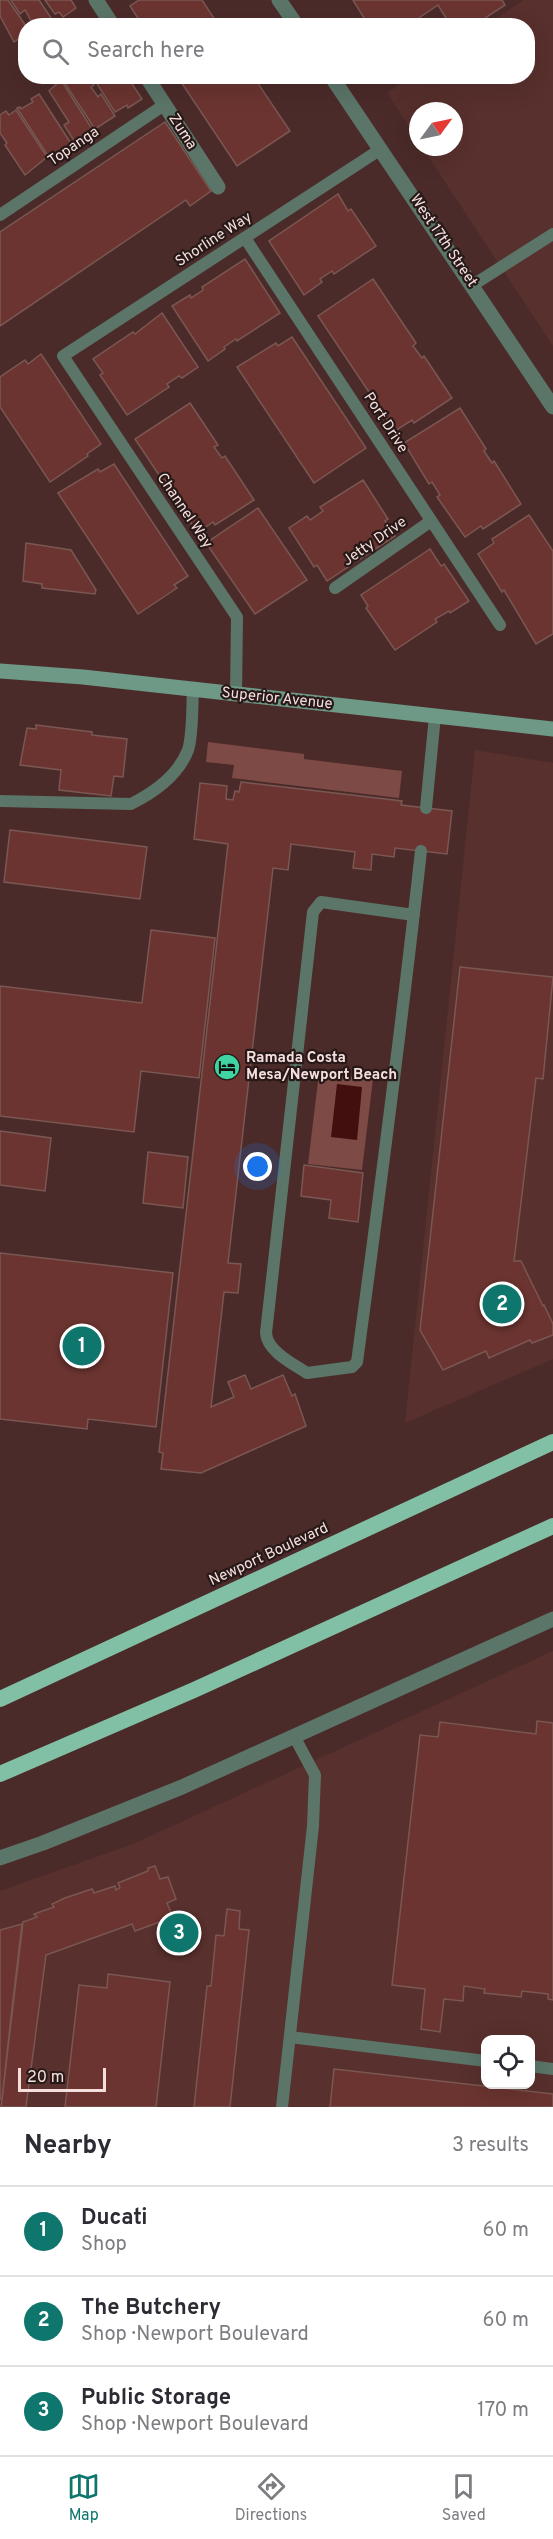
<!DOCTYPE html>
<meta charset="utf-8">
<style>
body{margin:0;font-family:Overpass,sans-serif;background:#f7f7f7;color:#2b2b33}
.controls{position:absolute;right:18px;bottom:18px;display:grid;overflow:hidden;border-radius:12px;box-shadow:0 6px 24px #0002}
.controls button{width:54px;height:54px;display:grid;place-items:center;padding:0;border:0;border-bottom:2px solid #e1e1e2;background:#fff;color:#2b2b33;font:30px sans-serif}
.compass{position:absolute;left:409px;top:102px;width:54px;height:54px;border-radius:50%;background:#fff;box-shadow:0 6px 24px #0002;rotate:57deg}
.scale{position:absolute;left:18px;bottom:15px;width:88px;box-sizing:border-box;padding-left:6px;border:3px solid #f5dfdd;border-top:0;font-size:16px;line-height:21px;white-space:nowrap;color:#f5dfdd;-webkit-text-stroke:4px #271917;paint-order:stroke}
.you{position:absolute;left:258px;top:1167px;width:21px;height:21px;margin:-15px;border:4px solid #fff;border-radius:50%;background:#1a73e8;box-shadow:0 0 0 9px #1a73e833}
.badge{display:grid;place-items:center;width:39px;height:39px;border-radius:50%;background:#0f766e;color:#fff;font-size:20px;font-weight:700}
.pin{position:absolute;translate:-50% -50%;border:3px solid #fff;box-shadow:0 2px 6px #0006}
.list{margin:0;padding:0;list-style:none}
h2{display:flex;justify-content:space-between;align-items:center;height:78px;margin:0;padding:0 24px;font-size:26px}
h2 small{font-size:20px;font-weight:400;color:#7c7c81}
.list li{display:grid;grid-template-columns:39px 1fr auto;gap:18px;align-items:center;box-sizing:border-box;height:90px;padding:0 24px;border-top:2px solid #e1e1e2}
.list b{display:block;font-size:22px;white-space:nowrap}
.list p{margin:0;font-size:20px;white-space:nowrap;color:#7c7c81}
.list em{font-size:20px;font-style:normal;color:#7c7c81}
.icon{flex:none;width:33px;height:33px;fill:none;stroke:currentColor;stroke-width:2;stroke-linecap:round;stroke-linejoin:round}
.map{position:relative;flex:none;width:553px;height:2107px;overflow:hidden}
.search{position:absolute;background:#fff;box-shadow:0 6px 24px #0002;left:18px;right:18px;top:18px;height:66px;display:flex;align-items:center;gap:15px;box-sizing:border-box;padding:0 21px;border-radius:24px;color:#7c7c81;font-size:22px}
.sheet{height:348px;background:#fff}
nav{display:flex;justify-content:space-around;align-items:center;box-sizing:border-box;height:84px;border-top:2px solid #e1e1e2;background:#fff;font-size:16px;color:#7c7c81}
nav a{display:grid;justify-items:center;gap:3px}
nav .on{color:#0f766e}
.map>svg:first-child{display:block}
.built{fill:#58302d;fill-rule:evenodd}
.green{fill:#7e4a46}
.water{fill:#420e0e}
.building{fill:#6b3430;stroke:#7a5753;stroke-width:1.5}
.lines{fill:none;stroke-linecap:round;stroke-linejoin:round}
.service{stroke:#5b7569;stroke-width:12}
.minor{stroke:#5b7569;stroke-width:15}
.tertiary{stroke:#5b7569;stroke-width:15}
.secondary{stroke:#6e9986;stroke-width:15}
.trunk{stroke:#82c0a6;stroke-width:16}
.labels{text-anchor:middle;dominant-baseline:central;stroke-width:4.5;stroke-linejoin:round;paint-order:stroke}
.street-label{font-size:15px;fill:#f5dfdd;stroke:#271917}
.poi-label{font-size:15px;font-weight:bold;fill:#f5dfdd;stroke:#271917;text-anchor:start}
</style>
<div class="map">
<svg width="553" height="2107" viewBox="0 0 553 2107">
<rect width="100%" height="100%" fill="#4b2b29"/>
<!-- built -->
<g class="built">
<polygon points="524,0 553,0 553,346 422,147 454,147 454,111 418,111 418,140 387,93 410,77 528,76 528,26 486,25"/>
<polygon points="475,750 553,763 553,1359 405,1423"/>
<path d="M553,1651V2107H0V1891L133,1844ZM486,2040H530V2084H486Z"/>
</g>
<!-- green -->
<g class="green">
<polygon points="208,742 304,754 304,759 402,771 399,798 232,778 234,765 206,762"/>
<polygon points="319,1073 373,1079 362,1170 308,1164"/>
</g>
<!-- water -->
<polygon class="water" points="337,1084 362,1087 357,1140 331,1137"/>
<!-- building -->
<g class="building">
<polygon points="0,0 8,0 26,26 26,34 14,42 0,16"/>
<polygon points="11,0 39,0 51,18 34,26 25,10 20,14"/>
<polygon points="45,0 71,0 76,8 63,17 59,12 55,14"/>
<polygon points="139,0 202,0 219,26 143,26 130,6"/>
<polygon points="353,0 502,0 505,5 473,26 451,26 438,5 407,26 369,26"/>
<polygon points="69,76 89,76 94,85 91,87 98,97 101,94 115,116 95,129 64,82"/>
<polygon points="92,76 127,76 142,99 128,108 127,105 115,112"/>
<polygon points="177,76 253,76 290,131 237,166"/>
<polygon points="61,80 92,129 75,142 64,125 69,122 49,91"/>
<polygon points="39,94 72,145 50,159 17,108 20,107 21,109 33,102 31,99"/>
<polygon points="16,110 47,157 25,175 5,145 7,143 0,133 0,115 6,111 9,115"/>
<polygon points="165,122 211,191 190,206 186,200 0,326 0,232"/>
<polygon points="338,194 348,211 351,209 376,246 334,274 332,271 320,279 322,282 304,295 269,241"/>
<polygon points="245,259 280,313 237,341 236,339 224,347 225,349 208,361 172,306 190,295 191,298 203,290 202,287"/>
<polygon points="373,279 416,343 413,346 422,358 424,356 452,398 414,423 412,420 395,431 318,316"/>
<polygon points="162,313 198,367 182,378 179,376 167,384 169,387 127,415 100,375 103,373 93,359 133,332 135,334"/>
<polygon points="292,337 366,448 314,483 237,367 276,343 278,346"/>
<polygon points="41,354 101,444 87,454 88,456 50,482 0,407 0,377 25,360 28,364"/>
<polygon points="190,403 218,445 214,447 222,458 225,456 254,500 215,525 213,522 197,533 165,480 163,481 135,439"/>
<polygon points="460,408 486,449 484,451 492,463 494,461 521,504 483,529 481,526 465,537 437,497 440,495 432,482 429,484 404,443"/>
<polygon points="114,464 188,576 174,585 177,588 138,614 58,493 98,469 100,472"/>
<polygon points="363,480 388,519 385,521 395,536 357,561 355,559 350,563 351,565 327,581 317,565 314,567 289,528 307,516 310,520 323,511 320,507"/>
<polygon points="258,508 307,580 255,614 206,543"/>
<polygon points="529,515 553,551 553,634 536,644 504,590 502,592 478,554 494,543 492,539"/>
<polygon points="26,543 71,550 96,590 95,594 42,588 42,584 23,581"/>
<polygon points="430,549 441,566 444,564 469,601 450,613 449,611 435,619 437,622 395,650 366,608 368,606 361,595"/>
<polygon points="36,725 92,732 92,735 127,739 123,777 114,776 111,796 59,790 61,770 20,765 27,728 36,729"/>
<polygon points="241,782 402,801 401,805 452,811 447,854 395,848 394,857 372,854 371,870 353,868 355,852 291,844 288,870 273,868 228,1263 241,1264 238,1293 224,1292 211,1407 234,1397 228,1382 245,1375 251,1389 283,1375 292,1396 295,1394 306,1426 201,1473 161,1469 163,1453 159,1452 228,844 194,839 200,783 227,786 226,799 233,800 235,791 239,792"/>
<polygon points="10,830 147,847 140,899 4,882"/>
<polygon points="151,930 215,938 199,1078 141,1071 134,1132 0,1116 0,986 142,1003"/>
<polygon points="460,967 553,977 543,1079 536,1078 514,1261 521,1261 543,1306 544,1305 553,1324 553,1335 532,1343 530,1340 489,1358 486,1351 443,1370 420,1330"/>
<polygon points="0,1131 51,1138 45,1191 0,1185"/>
<polygon points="148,1152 188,1157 183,1208 143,1203"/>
<polygon points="304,1165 363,1173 358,1222 329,1218 331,1200 301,1196"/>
<polygon points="0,1253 173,1273 156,1427 88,1419 87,1429 0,1419"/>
<polygon points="537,1721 553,1723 553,2000 548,1999 548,1994 522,1991 521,1997 484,1993 485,1989 464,1986 463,2001 444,1999 440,2032 421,2029 425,1989 392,1985 420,1735 438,1737 440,1722 536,1734"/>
<polygon points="155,1866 160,1879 168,1877 176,1899 167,1903 173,1917 135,1931 132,1924 46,1955 26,2107 1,2107 23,1922 37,1917 34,1914 54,1907 52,1904 65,1898 92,1889 94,1893 115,1886 116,1890 120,1888 118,1883 148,1871 148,1868"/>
<polygon points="227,1909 240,1911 239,1929 249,1930 230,2107 194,2107 207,1986 211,1986 216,1935 224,1936"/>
<polygon points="22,1924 11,2017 2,2099 0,2099 0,1930"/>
<polygon points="108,1974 170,1982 156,2107 65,2107 79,1985 107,1988"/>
<polygon points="334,2069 553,2094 553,2107 330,2107"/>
</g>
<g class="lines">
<!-- service -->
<g class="service">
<polyline points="0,215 164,105"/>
<polyline points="245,238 500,625"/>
<polyline points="473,285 553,234"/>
<polyline points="335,588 431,521"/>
<polyline points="236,694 237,617 63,356 381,149"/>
<path d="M0,801L131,804C155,792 178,776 188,750C193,735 192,706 193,689"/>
<polyline points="426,808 435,716"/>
<path d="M414,915L321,902L313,912L266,1333C267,1351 293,1364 307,1373L352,1367L357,1362C380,1192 402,1022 421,851"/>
<polyline points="290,2037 486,2061"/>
<polyline points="530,2066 553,2069"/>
<polyline points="282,2107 313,1826 315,1775 294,1736"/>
</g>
<!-- minor -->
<g class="minor">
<polyline points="96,0 113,26"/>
<polyline points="146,76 218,187"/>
</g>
<!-- tertiary -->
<g class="tertiary">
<polyline points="279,0 297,26"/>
<polyline points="331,76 553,407"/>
<polyline points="0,1858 43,1843 182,1787 553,1619"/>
</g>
<!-- secondary -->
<polyline class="secondary" points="0,671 83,677 553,729"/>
<!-- trunk -->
<g class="trunk">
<polyline points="0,1699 553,1442"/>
<polyline points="0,1774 194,1690 553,1526"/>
</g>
</g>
<!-- icons -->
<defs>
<g id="hotel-disc" transform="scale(1.35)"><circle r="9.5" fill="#3fd4a2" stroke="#271917"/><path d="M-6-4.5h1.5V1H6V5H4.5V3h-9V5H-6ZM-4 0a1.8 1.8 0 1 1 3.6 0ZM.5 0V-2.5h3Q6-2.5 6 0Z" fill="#111"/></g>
</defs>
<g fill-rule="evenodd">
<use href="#hotel-disc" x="227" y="1067"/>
</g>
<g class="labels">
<!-- street labels -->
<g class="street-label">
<text transform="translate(182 132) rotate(57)">Zuma</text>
<text transform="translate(74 147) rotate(-34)">Topanga</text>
<text transform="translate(214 240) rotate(-33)">Shorline Way</text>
<text transform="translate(443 241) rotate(56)">West 17th Street</text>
<text transform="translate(385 423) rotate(57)">Port Drive</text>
<text transform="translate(184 511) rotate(56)">Channel Way</text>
<text transform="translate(375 542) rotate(-35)">Jetty Drive</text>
<text transform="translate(277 699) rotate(6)">Superior Avenue</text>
<text transform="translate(269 1555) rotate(-25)">Newport Boulevard</text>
</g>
<!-- poi labels -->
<g class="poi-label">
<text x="246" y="1058">Ramada Costa<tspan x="246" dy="17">Mesa/Newport Beach</tspan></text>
</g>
</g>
</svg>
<div class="controls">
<button><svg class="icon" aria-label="locate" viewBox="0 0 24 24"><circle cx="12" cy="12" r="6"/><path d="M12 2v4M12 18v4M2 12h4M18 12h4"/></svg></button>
</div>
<svg class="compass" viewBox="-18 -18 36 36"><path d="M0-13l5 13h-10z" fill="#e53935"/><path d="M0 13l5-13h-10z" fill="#7c7c81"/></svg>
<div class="scale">20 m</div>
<div class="you"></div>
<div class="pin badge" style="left:82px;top:1346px">1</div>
<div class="pin badge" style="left:502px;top:1304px">2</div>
<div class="pin badge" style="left:179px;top:1933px">3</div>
<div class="search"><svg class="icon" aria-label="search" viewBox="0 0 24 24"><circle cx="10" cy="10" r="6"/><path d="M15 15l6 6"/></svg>Search here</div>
</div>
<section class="sheet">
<h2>Nearby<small>3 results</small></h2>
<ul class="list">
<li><span class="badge">1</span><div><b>Ducati</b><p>Shop</p></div><em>60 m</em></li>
<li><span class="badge">2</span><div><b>The Butchery</b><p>Shop · Newport Boulevard</p></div><em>60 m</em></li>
<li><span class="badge">3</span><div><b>Public Storage</b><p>Shop · Newport Boulevard</p></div><em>170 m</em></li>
</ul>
</section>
<nav>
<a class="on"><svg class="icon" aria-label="map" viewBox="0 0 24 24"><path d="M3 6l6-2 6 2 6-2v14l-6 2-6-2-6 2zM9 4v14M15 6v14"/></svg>Map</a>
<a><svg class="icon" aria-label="directions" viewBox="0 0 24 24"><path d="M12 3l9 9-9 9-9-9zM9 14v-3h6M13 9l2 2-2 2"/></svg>Directions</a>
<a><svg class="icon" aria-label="saved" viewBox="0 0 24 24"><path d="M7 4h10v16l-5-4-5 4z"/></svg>Saved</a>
</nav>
